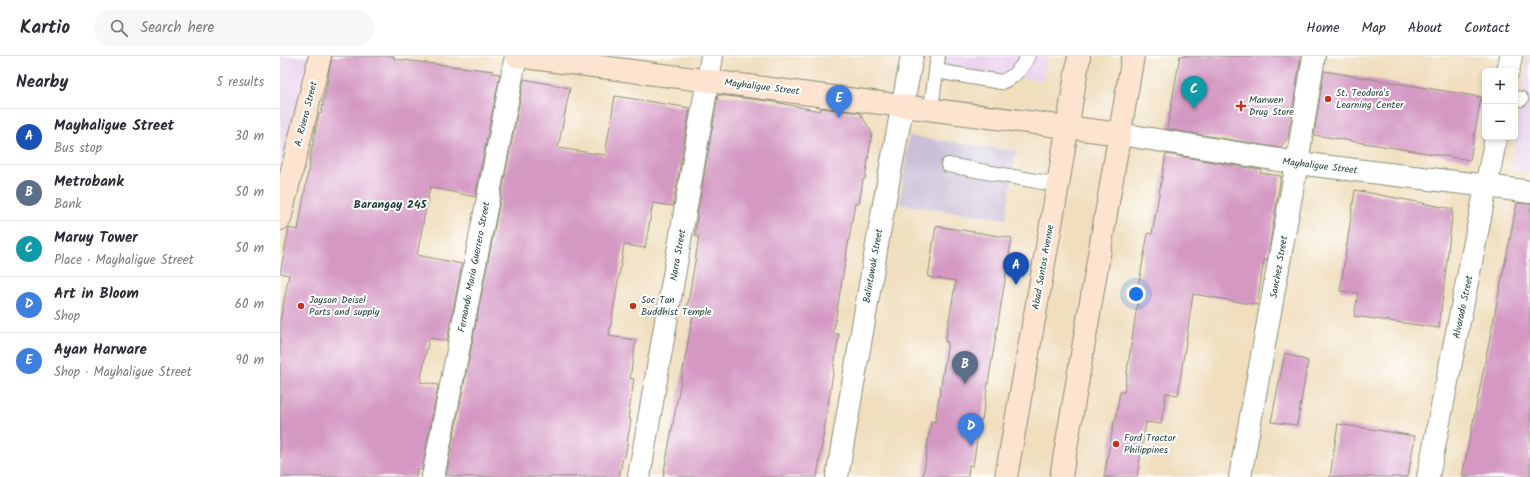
<!DOCTYPE html>
<meta charset="utf-8">
<style>
body{margin:0;font-family:Kalam,sans-serif;background:#f7f7f7;color:#2b2b33}
.controls{position:absolute;right:12px;top:12px;display:grid;overflow:hidden;border-radius:6px;box-shadow:0 2px 6px #0003}
.controls button{width:36px;height:36px;display:grid;place-items:center;padding:0;border:0;border-bottom:1px solid #e1e1e2;background:#fff;color:#2b2b33;font:20px sans-serif}
.you{position:absolute;left:856px;top:238px;width:14px;height:14px;margin:-10px;border:3px solid #fff;border-radius:50%;background:#1a73e8;box-shadow:0 0 0 6px #1a73e833}
.badge{display:grid;place-items:center;width:26px;height:26px;border-radius:50%;background:#2563eb;color:#fff;font-size:13px;font-weight:700}
.pin{position:absolute;translate:-50% -33px;filter:drop-shadow(0 1px 2px #0008)}
.pin::after{content:'';position:absolute;top:21px;width:14px;height:12px;background:inherit;clip-path:polygon(0 0,100% 0,50% 100%)}
.list{margin:0;padding:0;list-style:none}
h2{display:flex;justify-content:space-between;align-items:center;height:52px;margin:0;padding:0 16px;font-size:17px}
h2 small{font-size:13px;font-weight:400;color:#7c7c81}
.list li{display:grid;grid-template-columns:26px 1fr auto;gap:12px;align-items:center;box-sizing:border-box;height:56px;padding:0 16px;border-top:1px solid #e1e1e2}
.list b{display:block;font-size:15px;white-space:nowrap}
.list p{margin:0;font-size:13px;white-space:nowrap;color:#7c7c81}
.list em{font-size:13px;font-style:normal;color:#7c7c81}
.icon{flex:none;width:22px;height:22px;fill:none;stroke:currentColor;stroke-width:2;stroke-linecap:round;stroke-linejoin:round}
.map{position:relative;flex:none;width:1250px;height:421px;overflow:hidden}
header{display:flex;align-items:center;gap:24px;box-sizing:border-box;height:56px;padding:0 20px;background:#fff;border-bottom:1px solid #e1e1e2}
header strong{font-size:19px}
nav{display:flex;gap:22px;margin-inline-start:auto;font-size:14px}
.search{width:280px;height:36px;background:#f7f7f7;display:flex;align-items:center;gap:10px;box-sizing:border-box;padding:0 14px;border-radius:22px;color:#7c7c81;font-size:15px}
main{display:flex}
aside{flex:1;background:#fff}
.map>svg:first-child{display:block}
.built{fill:#e9d2ed}
.industrial{fill:#c9bfd7}
.building{fill:#d498c3}
.lines{fill:none;stroke-linecap:round;stroke-linejoin:round}
.lane-casing{stroke:#888e78;stroke-width:16}
.street-casing{stroke:#888e78;stroke-width:24}
.secondary-casing{stroke:#888e78;stroke-width:24}
.lane{stroke:#fff;stroke-width:14}
.street{stroke:#fff;stroke-width:22}
.secondary{stroke:#fde4d0;stroke-width:22}
.poi-dot{fill:#c8321e;stroke:#fff;stroke-width:1.5}
.labels{text-anchor:middle;dominant-baseline:central;stroke-width:4;stroke-linejoin:round;paint-order:stroke}
.street-label{font-size:10px;fill:#1f3d34;stroke:#fff}
.poi-label{font-size:10px;fill:#1f3d34;stroke:#fff;text-anchor:start}
.quarter-label{font-size:12px;font-weight:bold;fill:#1f3d34;stroke:#fff}
</style>
<header>
<strong>Kartio</strong>
<div class="search"><svg class="icon" aria-label="search" viewBox="0 0 24 24"><circle cx="10" cy="10" r="6"/><path d="M15 15l6 6"/></svg>Search here</div>
<nav><a>Home</a><a>Map</a><a>About</a><a>Contact</a></nav>
</header>
<main>
<aside>
<h2>Nearby<small>5 results</small></h2>
<ul class="list">
<li><span class="badge" style="background:#1a4fb4">A</span><div><b>Mayhaligue Street</b><p>Bus stop</p></div><em>30 m</em></li>
<li><span class="badge" style="background:#5c6f8a">B</span><div><b>Metrobank</b><p>Bank</p></div><em>50 m</em></li>
<li><span class="badge" style="background:#0f9aa8">C</span><div><b>Maruy Tower</b><p>Place · Mayhaligue Street</p></div><em>50 m</em></li>
<li><span class="badge" style="background:#3f7fe0">D</span><div><b>Art in Bloom</b><p>Shop</p></div><em>60 m</em></li>
<li><span class="badge" style="background:#3f7fe0">E</span><div><b>Ayan Harware</b><p>Shop · Mayhaligue Street</p></div><em>90 m</em></li>
</ul>
</aside>
<div class="map">
<svg width="1250" height="421" viewBox="0 0 1250 421">
<rect width="100%" height="100%" fill="#fff"/>
<filter id="ink" filterUnits="userSpaceOnUse"><feTurbulence type="fractalNoise" baseFrequency=".025" numOctaves="2"/><feDisplacementMap in="SourceGraphic" scale="8" xChannelSelector="R" yChannelSelector="G"/><feConvolveMatrix kernelMatrix="1 2 1 2 8 2 1 2 1" color-interpolation-filters="sRGB"/></filter>
<filter id="wash" filterUnits="userSpaceOnUse"><feTurbulence type="fractalNoise" baseFrequency=".012" numOctaves="4" result="noise"/><feDisplacementMap in="SourceGraphic" scale="16" xChannelSelector="R" yChannelSelector="G"/><feGaussianBlur stdDeviation="0.9" result="paint"/><feColorMatrix in="noise" values="0 0 0 0 0 0 0 0 0 0 0 0 0 0 0 0 0 1.4 0 .05"/><feComposite in="paint" operator="in"/></filter>
<g filter="url(#wash)">
<rect width="100%" height="100%" fill="#f0debd"/>
<!-- built -->
<g class="built">
<polygon points="0,0 36,0 0,145"/>
<polygon points="644,0 766,0 763,25 651,8"/>
<polygon points="1248,0 1250,0 1250,116 1231,113"/>
</g>
<!-- industrial -->
<polygon class="industrial" points="629,80 736,95 726,163 620,148"/>
<g id="blocks">
<!-- building -->
<g class="building">
<polygon points="52,0 114,0 114,3 213,15 213,17 220,18 195,141 150,131 137,199 182,208 167,285 149,282 140,326 158,329 142,414 137,413 136,421 0,421 0,265 9,219 0,217 9,172 18,174 30,105 29,105 39,58 41,58"/>
<polygon points="900,0 1021,0 1008,81 1000,92 887,73"/>
<polygon points="1044,15 1201,41 1190,104 1034,79"/>
<polygon points="244,23 290,32 278,92 325,99 335,40 410,52 393,150 373,147 365,192 344,189 329,280 356,284 350,322 354,323 348,362 351,363 345,401 343,401 339,421 180,421 166,419"/>
<polygon points="438,39 489,45 540,55 541,52 580,57 592,77 585,123 583,123 579,148 575,147 553,278 559,278 537,421 383,421 414,254 407,253 419,181 415,180 418,154"/>
<polygon points="886,98 982,114 980,117 1001,120 987,205 984,204 977,249 913,238 898,339 886,337 881,368 866,366 857,421 824,421 834,365 835,365 840,336 844,336 859,237 857,237 868,177 872,178"/>
<polygon points="1075,134 1173,153 1159,272 1074,260 1078,237 1060,235"/>
<polygon points="1237,147 1250,148 1250,421 1182,421"/>
<polygon points="656,170 732,182 702,364 700,364 693,410 689,409 688,421 643,421 651,365 655,366 668,286 665,286 676,225 648,221"/>
<polygon points="1005,297 1028,305 1017,369 991,366"/>
<polygon points="1058,368 1135,380 1128,421 1050,421"/>
</g>
</g>
</g>
<g filter="url(#ink)">
<use href="#blocks" fill-opacity="0" stroke="#888e78" stroke-width="1"/>
<g class="lines">
<!-- lane casing -->
<g class="lane-casing">
<g id="lane">
<path d="M656,15L721,26C734,22 742,12 748,0"/>
<polyline points="1235,42 1241,43"/>
<polyline points="651,53 658,0"/>
<polyline points="668,109 778,129"/>
</g>
</g>
<!-- street casing -->
<g class="street-casing">
<g id="street">
<polyline points="1228,15 1231,0"/>
<polyline points="840,78 1017,107 1208,130 1250,136"/>
<polyline points="153,421 236,0"/>
<polyline points="359,421 432,0"/>
<polyline points="557,421 604,148 632,0"/>
<polyline points="960,421 1017,107 1034,0"/>
<polyline points="1148,421 1216,81"/>
</g>
</g>
<!-- secondary casing -->
<g class="secondary-casing">
<g id="secondary">
<polyline points="236,0 840,78"/>
<polyline points="0,163 40,0"/>
<polyline points="726,421 778,129 799,0"/>
<polyline points="781,421 853,0"/>
</g>
</g>
<!-- lane -->
<use href="#lane" class="lane"/>
<!-- street -->
<use href="#street" class="street"/>
<!-- secondary -->
<use href="#secondary" class="secondary"/>
</g>
</g>
<!-- markers -->
<g class="poi-dot">
<circle cx="1048" cy="43" r="4"/>
<path d="M959 44h4v4h4v4h-4v4h-4v-4h-4v-4h4z"/>
<circle cx="21" cy="250" r="4"/>
<circle cx="353" cy="250" r="4"/>
<circle cx="836" cy="388" r="4"/>
</g>
<g class="labels">
<!-- street labels -->
<g class="street-label">
<text transform="translate(482 31) rotate(7)">Mayhaligue Street</text>
<text transform="translate(26 58) rotate(-76)">A. Rivera Street</text>
<text transform="translate(1040 110) rotate(7)">Mayhaligue Street</text>
<text transform="translate(398 199) rotate(-80)">Narra Street</text>
<text transform="translate(593 210) rotate(-80)">Balintawak Street</text>
<text transform="translate(194 211) rotate(-79)">Fernando Maria Guerrero Street</text>
<text transform="translate(763 211) rotate(-80)">Abad Santos Avenue</text>
<text transform="translate(999 211) rotate(-80)">Sanchez Street</text>
<text transform="translate(1183 251) rotate(-78)">Alvarado Street</text>
</g>
<!-- poi labels -->
<g class="poi-label">
<text x="1056" y="37">St. Teodora's<tspan x="1056" dy="12">Learning Center</tspan></text>
<text x="969" y="44">Manwen<tspan x="969" dy="12">Drug Store</tspan></text>
<text x="29" y="244">Jayson Deisel<tspan x="29" dy="12">Parts and supply</tspan></text>
<text x="361" y="244">Soc Tan<tspan x="361" dy="12">Buddhist Temple</tspan></text>
<text x="844" y="382">Ford Tractor<tspan x="844" dy="12">Philippines</tspan></text>
</g>
<!-- quarter labels -->
<g class="quarter-label">
<text x="110" y="148">Barangay 245</text>
</g>
</g>
</svg>
<div class="controls">
<button>+</button>
<button>−</button>
</div>
<div class="you"></div>
<div class="pin badge" style="left:736px;top:229px;background:#1a4fb4">A</div>
<div class="pin badge" style="left:685px;top:328px;background:#5c6f8a">B</div>
<div class="pin badge" style="left:914px;top:53px;background:#0f9aa8">C</div>
<div class="pin badge" style="left:691px;top:390px;background:#3f7fe0">D</div>
<div class="pin badge" style="left:559px;top:62px;background:#3f7fe0">E</div>
</div>
</main>
